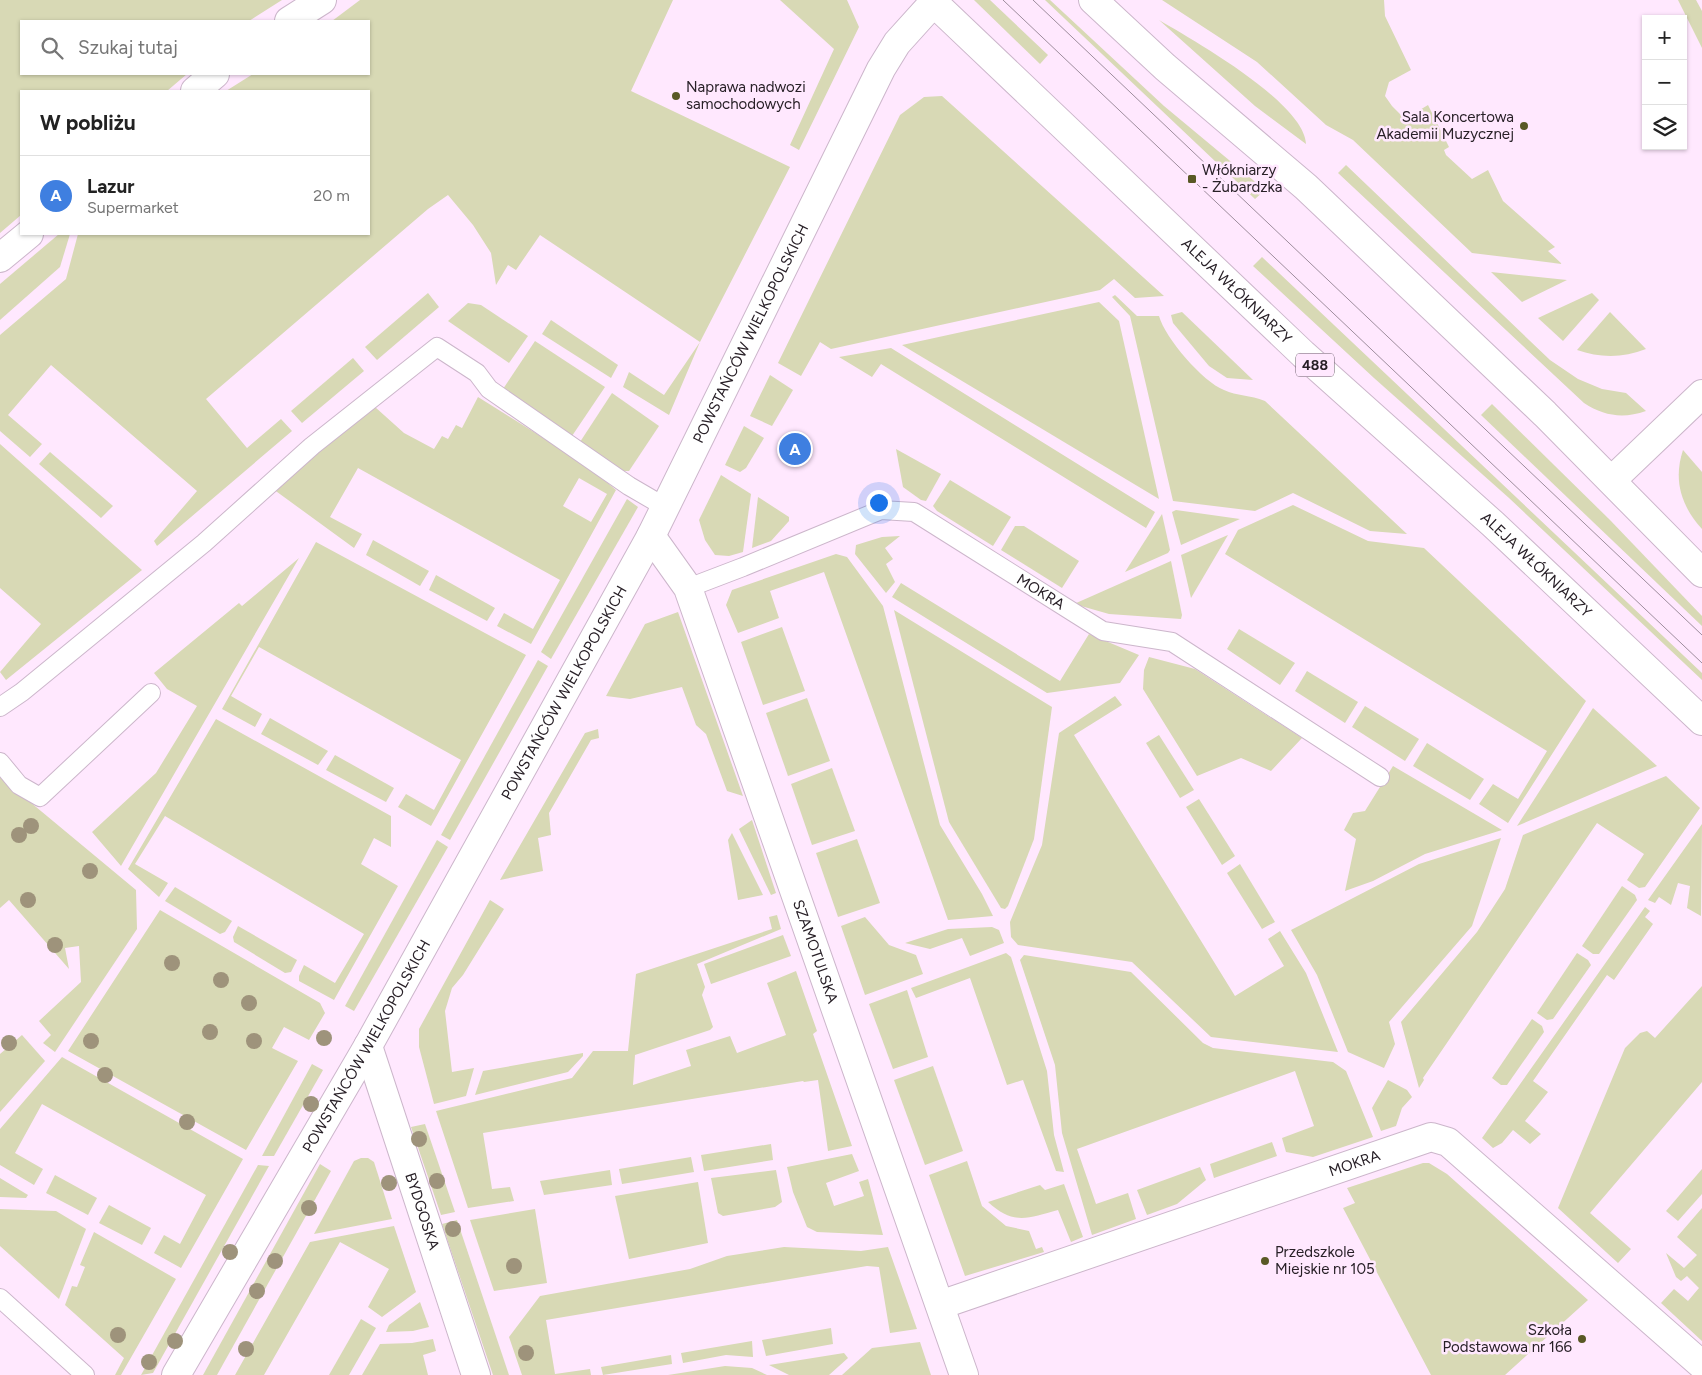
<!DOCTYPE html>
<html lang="pl">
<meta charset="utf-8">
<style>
body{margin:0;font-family:Figtree,sans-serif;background:#f2f2f2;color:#222}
.controls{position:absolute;right:15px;top:15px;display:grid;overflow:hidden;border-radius:0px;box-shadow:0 1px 4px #0004}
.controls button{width:45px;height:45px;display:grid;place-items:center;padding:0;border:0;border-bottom:1px solid #e0e0e0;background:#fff;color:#222;font:25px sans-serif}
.you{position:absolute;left:878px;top:502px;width:18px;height:18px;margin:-12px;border:4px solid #fff;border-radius:50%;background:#1a73e8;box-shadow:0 0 0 8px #1a73e833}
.badge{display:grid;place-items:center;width:32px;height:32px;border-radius:50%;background:#0b8043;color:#fff;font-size:16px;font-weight:700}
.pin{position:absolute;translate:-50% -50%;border:2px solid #fff;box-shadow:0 1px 5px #0006}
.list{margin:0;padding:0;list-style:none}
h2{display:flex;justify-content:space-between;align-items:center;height:65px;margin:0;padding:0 20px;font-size:21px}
h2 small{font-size:16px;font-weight:400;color:#767676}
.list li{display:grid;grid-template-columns:32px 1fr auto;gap:15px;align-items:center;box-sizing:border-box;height:80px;padding:0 20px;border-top:1px solid #e0e0e0}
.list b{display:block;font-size:19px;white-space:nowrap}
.list p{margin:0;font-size:16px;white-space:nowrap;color:#767676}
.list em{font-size:16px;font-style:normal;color:#767676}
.icon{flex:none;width:28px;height:28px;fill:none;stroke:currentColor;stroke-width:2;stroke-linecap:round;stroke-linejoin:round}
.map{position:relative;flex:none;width:1702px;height:1375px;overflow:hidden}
.search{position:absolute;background:#fff;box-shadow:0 1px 4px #0004;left:20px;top:20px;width:350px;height:55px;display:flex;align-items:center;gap:12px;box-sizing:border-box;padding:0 18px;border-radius:0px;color:#767676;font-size:19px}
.panel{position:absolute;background:#fff;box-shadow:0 1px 4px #0004;left:20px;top:90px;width:350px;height:145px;border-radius:0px}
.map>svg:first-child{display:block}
.green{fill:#d8d9b5;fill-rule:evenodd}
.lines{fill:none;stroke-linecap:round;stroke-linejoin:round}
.service-casing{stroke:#ccb6cb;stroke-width:20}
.minor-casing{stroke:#ccb6cb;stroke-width:30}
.primary-casing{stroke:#ccb6cb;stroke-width:30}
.service{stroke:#fff;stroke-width:18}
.minor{stroke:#fff;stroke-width:28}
.primary{stroke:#fff;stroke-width:28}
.tram{stroke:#9e8d9d;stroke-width:1}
.tree{fill:#9e937b}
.poi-dot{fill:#595825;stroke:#ffe8fe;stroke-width:2}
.labels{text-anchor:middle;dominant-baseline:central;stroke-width:5;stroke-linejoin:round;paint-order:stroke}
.shield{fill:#ffe8fe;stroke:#685c68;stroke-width:1}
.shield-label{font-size:14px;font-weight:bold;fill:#282027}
.poi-label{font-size:15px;fill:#282027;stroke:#ffe8fe;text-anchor:start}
.street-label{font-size:15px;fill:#282027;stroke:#ffe8fe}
</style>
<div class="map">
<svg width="1702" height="1375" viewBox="0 0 1702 1375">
<rect width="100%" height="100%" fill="#ffe8fe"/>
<!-- green -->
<g class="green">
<polygon points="0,0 282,0 249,21 21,21 21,74 187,74 167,91 21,91 21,215 0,233"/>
<polygon points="360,0 673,0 631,91 790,167 700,342 669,415 623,387 629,372 664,395 700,342 540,235 516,270 508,265 496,285 491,253 473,225 448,195 428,209 206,399 247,448 281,419 292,431 157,546 154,541 197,491 51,365 8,415 42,444 30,457 0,431 0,335 66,279 78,234 369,234 369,91 226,91 253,74 369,74 369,21 332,21"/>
<polygon points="780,0 847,0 859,27 799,150 790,145 834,49"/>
<polygon points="974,0 990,0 1048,55 1040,64"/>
<polygon points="1045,0 1050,0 1164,106 1265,190 1255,199"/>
<polygon points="1162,0 1384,0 1385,16 1411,70 1389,82 1385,96 1392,106 1402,116 1413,114 1428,105 1449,147 1444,150 1446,155 1472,179 1488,170 1503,201 1555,247 1548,251 1562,264 1472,253 1353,140 1326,125 1257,62"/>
<polygon points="1678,0 1696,0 1702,11 1702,48"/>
<path d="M1159,20C1193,40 1305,103 1306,144L1255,106Z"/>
<polygon points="942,96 1164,296 1135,298 1114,279 1100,290 831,349 820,342 801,376 778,363 900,115 924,97"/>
<path d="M1346,165L1550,360L1578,379L1602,389L1626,393L1646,411C1623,419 1604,416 1584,403L1338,173Z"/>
<polygon points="59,234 70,234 60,267 0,320 0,284"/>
<polygon points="1262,257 1702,673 1702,680 1509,498 1374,378 1253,266"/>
<polygon points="1491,272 1567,280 1522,302"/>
<polygon points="428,293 439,307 377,360 365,347"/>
<polygon points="1592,293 1599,300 1563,341 1538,318"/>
<path d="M1115,295L1137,316H1159C1165,338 1203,382 1224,390C1237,396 1250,395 1265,401L1407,534L1370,531L1293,493L1255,511L1173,501L1130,316L1112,297Z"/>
<polygon points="1099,302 1119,321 1159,499 902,345"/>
<polygon points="468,303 481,305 528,336 509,363 448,321"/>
<polygon points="1182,312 1253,380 1227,378 1209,366 1173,323 1171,315"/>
<path d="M1610,312L1646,349C1623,358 1600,358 1577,350Z"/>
<polygon points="551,320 618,365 611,378 542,334"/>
<polygon points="535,341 605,387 572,436 503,389"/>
<polygon points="891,348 1155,512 1146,528 881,364 872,377 839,357"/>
<polygon points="353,358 364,371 302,423 291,411"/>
<polygon points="770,375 793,390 772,426 750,416"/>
<polygon points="612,393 659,426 629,471 623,471 580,442"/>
<path d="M478,397L585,464L616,490L531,644L497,626L504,613L533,629L560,580L358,468L330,517L362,534L354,548L273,489L375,407L404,433L434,449L442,436L448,439L456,425L462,428ZM579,478L607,494L591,522L563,506Z"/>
<polygon points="1492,404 1610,520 1702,616 1702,626 1481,415"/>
<polygon points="744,426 764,438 746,468 740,472 725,465"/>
<polygon points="0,444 142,570 6,680 0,672 41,624 0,588"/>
<polygon points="896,449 941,474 926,501 921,500 903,487"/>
<path d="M1683,450L1702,472V529C1681,506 1673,480 1683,450Z"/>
<polygon points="50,452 113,506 101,518 39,464"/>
<polygon points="721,475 751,494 743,552 729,556 715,555 705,540 699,520"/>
<polygon points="950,480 1011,517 993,546 937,511 933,506"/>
<polygon points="758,497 789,517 789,521 771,541 752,548"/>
<polygon points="627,499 638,507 551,659 541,652"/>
<polygon points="1293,505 1368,541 1424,548 1586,701 1508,823 1479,804 1493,784 1518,799 1547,751 1225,554 1238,530"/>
<polygon points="1176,510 1240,519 1181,545 1172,512"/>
<polygon points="1162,514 1170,550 1168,553 1125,572"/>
<polygon points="1015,526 1024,526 1079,561 1062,588 1001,550"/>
<polygon points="1228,535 1191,598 1181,555"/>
<polygon points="900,536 885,548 893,559 886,564 895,582 886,593 855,554 856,545 882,537"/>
<polygon points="373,540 429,571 420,586 366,555"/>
<polygon points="316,542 526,655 431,826 398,807 406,794 434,810 461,760 259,647 231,696 262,714 255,727 222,709"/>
<polygon points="836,554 847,557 883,606 940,825 982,894 993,916 948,920 824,572 770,591 779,618 738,633 726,605 732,590"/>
<polygon points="299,558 121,866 92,832 156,773 197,706 167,689 154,673 239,603 242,606"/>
<polygon points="1171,561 1182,615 1181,619 1109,614 1074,604"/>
<polygon points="436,575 495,608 487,621 429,590"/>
<polygon points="901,583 1060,681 1089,634 1139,655 1120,683 1047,693 892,597"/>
<polygon points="894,610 1052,707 1034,839 1008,906 1005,909 1001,908 949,822"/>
<polygon points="678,612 743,796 727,791 706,734 696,725 682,687 630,699 606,696 645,624"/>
<polygon points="782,627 805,691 763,705 741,642"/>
<polygon points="1239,629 1295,663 1280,685 1227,649"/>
<polygon points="1149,657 1195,669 1302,738 1271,771 1241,758 1197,776 1143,689 1144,670"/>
<polygon points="538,660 548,666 450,840 441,835"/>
<polygon points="1307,671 1358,702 1345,723 1295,691"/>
<polygon points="1115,696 1122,705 1074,735 1235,996 1284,966 1268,939 1280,931 1306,973 1338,1052 1211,1037 1132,962 1018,945 1011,937 1010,922 1042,845 1059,733"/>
<polygon points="807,698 830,761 788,776 766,713"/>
<polygon points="1365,706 1419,739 1405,761 1352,727"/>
<polygon points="1593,708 1657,766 1517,826"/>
<polygon points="270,718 328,751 318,765 261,734"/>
<polygon points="216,719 391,816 391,847 374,838 361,864 398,886 334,1000 299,981 299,976 304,965 335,983 364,934 165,816 135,864 168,883 159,897 128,869"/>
<polygon points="598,729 599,738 591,740 549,813 551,835 538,838 543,871 500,880 585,733"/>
<polygon points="1159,735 1194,790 1180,798 1146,743"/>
<polygon points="1427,743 1484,779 1470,800 1413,766"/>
<polygon points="335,755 394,788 386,802 326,770"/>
<polygon points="1393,766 1502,830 1425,854 1373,881 1345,891 1356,839 1344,830 1353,813 1365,811"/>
<polygon points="832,768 855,831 812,845 791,784"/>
<polygon points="1666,776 1700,808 1645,887 1639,888 1627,880 1644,854 1597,823 1423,1078 1424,1080 1419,1088 1401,1022 1477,932 1505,889 1523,835"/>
<polygon points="0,777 136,890 137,929 55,1052 43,1043 51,1035 39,1021 81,982 79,946 65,948 69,969 9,900 0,908"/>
<polygon points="1199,799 1235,856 1222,865 1186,807"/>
<polygon points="752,820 776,893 771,895 739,829"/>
<polygon points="1702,824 1701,916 1687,908 1690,886 1678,883 1671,905 1659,897 1655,903 1648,900"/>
<polygon points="732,833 763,895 738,900 728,840"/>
<polygon points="1501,838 1472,926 1389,1022 1395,1044 1384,1068 1348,1052 1317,975 1291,930 1419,864"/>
<polygon points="857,839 880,903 838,917 816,853"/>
<polygon points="437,840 448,847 354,1011 345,1006"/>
<polygon points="1240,864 1275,922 1262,929 1227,873"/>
<polygon points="1622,886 1635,895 1637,900 1599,954 1593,954 1582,946"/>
<polygon points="175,887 232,921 225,932 220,934 165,901"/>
<polygon points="490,900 504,909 463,975 452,988 445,1011 452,1072 474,1068 466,1096 434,1104 419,1047 419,1029"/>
<polygon points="1645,907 1650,911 1645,917 1653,924 1614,980 1607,975 1533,1081 1548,1092 1525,1121 1541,1134 1530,1144 1513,1130 1502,1143 1493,1148 1482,1138"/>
<polygon points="160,910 320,1003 325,1013 309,1040 284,1027 272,1048 298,1061 246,1150 68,1051"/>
<polygon points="777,915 781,929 697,964 705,987 702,995 713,1027 710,1030 635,1055 633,1085 691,1066 686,1050 730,1036 737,1053 786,1035 767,983 796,971 817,1031 813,1034 852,1146 828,1151 818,1080 804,1082 803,1081 483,1133 492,1189 510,1187 514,1201 468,1208 436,1111 572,1078 593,1051 628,1051 636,974 772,929 769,917"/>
<polygon points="865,917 889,945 916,955 923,974 865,995 841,926"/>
<polygon points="238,926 297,960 291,972 285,973 234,942 233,937"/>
<polygon points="992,927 999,930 1004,943 970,956 962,938 930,949 905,943 948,929"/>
<polygon points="783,935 791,956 711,984 704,964"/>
<polygon points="1006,953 1011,957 1047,1071 1054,1135 1064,1172 1056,1171 1023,1080 1007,1085 970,978 916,998 911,988"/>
<polygon points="1577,953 1588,960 1591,965 1553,1019 1547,1020 1537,1013"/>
<polygon points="1024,955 1131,972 1203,1043 1213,1048 1333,1062 1346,1071 1373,1137 1313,1157 1286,1152 1282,1138 1314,1126 1295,1071 1077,1149 1096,1204 1128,1193 1136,1219 1092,1235 1062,1133 1055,1065 1020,960"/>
<polygon points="1702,986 1702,1082 1590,1213 1631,1249 1618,1263 1558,1208 1625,1048 1640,1033 1647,1031 1655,1038"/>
<polygon points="907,990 928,1057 893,1069 869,1004"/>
<polygon points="1532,1019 1542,1026 1544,1032 1507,1085 1501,1085 1492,1078"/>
<polygon points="22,1035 45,1061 0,1112 0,1054"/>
<polygon points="583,1053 583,1056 568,1072 475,1095 483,1071"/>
<polygon points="62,1057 243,1159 181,1268 154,1253 164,1235 180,1244 206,1195 42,1104 15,1153 43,1169 34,1185 0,1165 0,1129"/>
<polygon points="312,1064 323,1070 274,1156 262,1156"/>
<polygon points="933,1066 963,1151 925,1165 894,1080"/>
<polygon points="1388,1080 1407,1090 1412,1097 1402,1108 1396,1126 1381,1131 1372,1108"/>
<polygon points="425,1124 455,1212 441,1215 411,1127"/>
<polygon points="1272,1142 1277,1156 1214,1178 1210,1164"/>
<polygon points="771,1144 773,1160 704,1171 701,1155"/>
<polygon points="852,1154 859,1171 826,1183 834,1206 864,1196 859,1182 868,1179 883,1235 817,1232 807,1227 793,1192 787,1167"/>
<polygon points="691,1157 694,1172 622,1184 619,1169"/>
<polygon points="361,1158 368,1158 374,1162 392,1219 314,1234 354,1161"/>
<polygon points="967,1161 982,1206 1006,1226 1029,1231 1036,1249 1042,1247 1044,1252 965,1276 929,1175"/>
<polygon points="1423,1163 1429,1163 1447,1174 1588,1300 1505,1375 1431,1375 1343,1208 1355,1203 1347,1188"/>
<polygon points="320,1164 331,1171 217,1375 203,1375"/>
<polygon points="258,1165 269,1166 153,1373 141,1375"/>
<polygon points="1200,1167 1206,1180 1177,1204 1147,1215 1137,1190"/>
<polygon points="1702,1169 1702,1194 1678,1221 1666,1211"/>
<polygon points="610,1170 612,1185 544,1195 540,1181"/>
<polygon points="776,1170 782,1202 775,1207 723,1216 718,1213 711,1178"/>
<polygon points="55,1175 97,1198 88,1215 46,1193"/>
<polygon points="0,1178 28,1195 26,1198 0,1197"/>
<polygon points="698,1182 708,1243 629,1259 615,1196"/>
<path d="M1064,1184L1083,1237L1071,1242L1058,1210C1028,1218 1014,1226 988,1202L1040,1185L1045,1190Z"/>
<polygon points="109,1205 151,1228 142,1245 99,1223"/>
<polygon points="1702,1208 1702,1341 1661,1303 1674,1289 1688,1301 1699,1288 1687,1276 1681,1281 1676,1277 1666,1253 1684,1268 1697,1255 1677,1237"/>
<polygon points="0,1209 56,1211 86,1229 59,1299 0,1246"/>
<polygon points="535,1209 547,1283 494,1291 470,1220"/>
<polygon points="457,1220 509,1375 493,1375 442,1224"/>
<polygon points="394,1226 416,1292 382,1317 368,1307 389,1269 340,1242 264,1375 235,1375 310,1242"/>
<polygon points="94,1232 176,1279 121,1375 115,1375 124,1358 65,1305 72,1286 77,1287 85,1267 80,1265"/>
<polygon points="784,1247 861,1251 888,1247 917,1329 890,1333 879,1267 867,1266 546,1320 555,1374 590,1369 591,1375 522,1375 509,1337 540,1296 690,1269 727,1256"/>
<polygon points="420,1302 429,1327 413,1331 386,1332 389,1325"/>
<polygon points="361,1319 376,1328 349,1375 329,1375"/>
<polygon points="831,1328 833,1344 766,1356 762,1340"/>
<polygon points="433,1339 436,1351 423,1355 428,1375 362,1375 380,1344 412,1343"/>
<polygon points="752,1341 753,1357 726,1355 683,1363 681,1353"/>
<polygon points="920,1342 931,1375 842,1375 872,1348"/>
<polygon points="844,1353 848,1358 829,1375 789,1375 769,1365"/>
<polygon points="671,1355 672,1364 603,1375 601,1367"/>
<polygon points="725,1366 752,1368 767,1375 668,1375"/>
</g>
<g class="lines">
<!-- service casing -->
<g class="service-casing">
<g id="service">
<path id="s1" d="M688,588L743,567L881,510L914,512L1103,631L1172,642L1380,777"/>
<polyline points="0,707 22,692 204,543 312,446 437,347 477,373 489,389 629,486 665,507"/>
<polyline points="0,762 19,785 40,797 151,693"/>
<polyline points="0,1298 85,1375"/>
</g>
</g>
<!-- minor casing -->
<g class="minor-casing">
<g id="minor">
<polyline points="289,21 322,0"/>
<polyline points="195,91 215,74"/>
<polyline points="0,258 29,234"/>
<polyline points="1612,480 1702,394"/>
<path id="s2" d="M651,536L688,588L964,1375"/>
<path id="s3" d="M368,1046L476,1375"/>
<path id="s4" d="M940,1305L1431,1137L1448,1142L1702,1365"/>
<path id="s5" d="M176,1375L368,1046L651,536L881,69L897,43L934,2"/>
</g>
</g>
<!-- primary casing -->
<g class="primary-casing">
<g id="primary">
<path id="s6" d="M931,0L1303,354L1493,524L1702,721"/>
<polyline points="1093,0 1165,67 1306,187 1545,414 1702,573"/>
</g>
</g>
<!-- service -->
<use href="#service" class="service"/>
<!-- minor -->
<use href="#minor" class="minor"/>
<!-- primary -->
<use href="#primary" class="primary"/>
<!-- tram -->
<g class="tram">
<polyline points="1003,0 1702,663"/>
<polyline points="1033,0 1702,635"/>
</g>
</g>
<!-- trees -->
<g class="tree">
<circle cx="31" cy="826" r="8"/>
<circle cx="19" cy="835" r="8"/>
<circle cx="90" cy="871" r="8"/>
<circle cx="28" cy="900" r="8"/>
<circle cx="55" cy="945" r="8"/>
<circle cx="172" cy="963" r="8"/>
<circle cx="221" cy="980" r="8"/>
<circle cx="249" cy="1003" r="8"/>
<circle cx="210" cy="1032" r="8"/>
<circle cx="324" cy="1038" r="8"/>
<circle cx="91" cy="1041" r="8"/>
<circle cx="254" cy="1041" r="8"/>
<circle cx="9" cy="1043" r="8"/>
<circle cx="105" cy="1075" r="8"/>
<circle cx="311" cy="1104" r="8"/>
<circle cx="187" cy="1122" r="8"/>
<circle cx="419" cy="1139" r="8"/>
<circle cx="437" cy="1181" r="8"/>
<circle cx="389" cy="1183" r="8"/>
<circle cx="309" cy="1208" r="8"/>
<circle cx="453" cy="1229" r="8"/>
<circle cx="230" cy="1252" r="8"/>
<circle cx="275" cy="1261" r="8"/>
<circle cx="514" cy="1266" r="8"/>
<circle cx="257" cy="1291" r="8"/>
<circle cx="118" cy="1335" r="8"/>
<circle cx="175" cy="1341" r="8"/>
<circle cx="246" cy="1349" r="8"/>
<circle cx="526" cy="1353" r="8"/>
<circle cx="149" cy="1362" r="8"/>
</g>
<!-- markers -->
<g class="poi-dot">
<circle cx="676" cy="96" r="5"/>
<circle cx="1524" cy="126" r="5"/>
<rect x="1187" y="174" width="10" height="10" rx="2.5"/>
<circle cx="1265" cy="1261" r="5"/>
<circle cx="1582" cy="1339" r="5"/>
</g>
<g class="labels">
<!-- shield labels -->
<rect class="shield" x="1296" y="353.5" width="38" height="23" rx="4"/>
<g class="shield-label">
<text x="1315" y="365">488</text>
</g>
<!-- poi labels -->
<g class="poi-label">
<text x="686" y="87">Naprawa nadwozi<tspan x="686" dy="17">samochodowych</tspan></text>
<text x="1514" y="117" text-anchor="end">Sala Koncertowa<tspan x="1514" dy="17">Akademii Muzycznej</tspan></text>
<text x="1202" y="170">Włókniarzy<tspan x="1202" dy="17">- Żubardzka</tspan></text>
<text x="1275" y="1252">Przedszkole<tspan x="1275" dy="17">Miejskie nr 105</tspan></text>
<text x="1572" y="1330" text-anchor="end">Szkoła<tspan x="1572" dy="17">Podstawowa nr 166</tspan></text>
</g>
<!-- street labels -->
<g class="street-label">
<text stroke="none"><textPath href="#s6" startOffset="422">ALEJA WŁÓKNIARZY</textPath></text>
<text stroke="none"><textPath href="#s5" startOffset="1190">POWSTAŃCÓW WIELKOPOLSKICH</textPath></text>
<text stroke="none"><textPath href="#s6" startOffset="828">ALEJA WŁÓKNIARZY</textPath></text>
<text stroke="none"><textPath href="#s1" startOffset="391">MOKRA</textPath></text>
<text stroke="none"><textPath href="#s5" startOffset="785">POWSTAŃCÓW WIELKOPOLSKICH</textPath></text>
<text stroke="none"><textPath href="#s2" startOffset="449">SZAMOTULSKA</textPath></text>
<text stroke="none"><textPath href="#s5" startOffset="380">POWSTAŃCÓW WIELKOPOLSKICH</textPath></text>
<text stroke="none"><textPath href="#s4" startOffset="438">MOKRA</textPath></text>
<text stroke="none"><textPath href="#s3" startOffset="174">BYDGOSKA</textPath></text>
</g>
</g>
</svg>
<div class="controls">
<button>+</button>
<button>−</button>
<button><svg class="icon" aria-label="layers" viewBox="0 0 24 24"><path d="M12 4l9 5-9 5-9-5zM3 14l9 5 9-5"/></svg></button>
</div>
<div class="you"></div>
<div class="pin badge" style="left:795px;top:449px;background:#3f7fe0">A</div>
<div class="search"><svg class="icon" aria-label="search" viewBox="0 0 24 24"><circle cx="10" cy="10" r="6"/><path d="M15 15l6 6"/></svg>Szukaj tutaj</div>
<section class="panel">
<h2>W pobliżu<small></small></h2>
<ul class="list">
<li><span class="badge" style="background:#3f7fe0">A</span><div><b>Lazur</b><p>Supermarket</p></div><em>20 m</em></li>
</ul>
</section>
</div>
